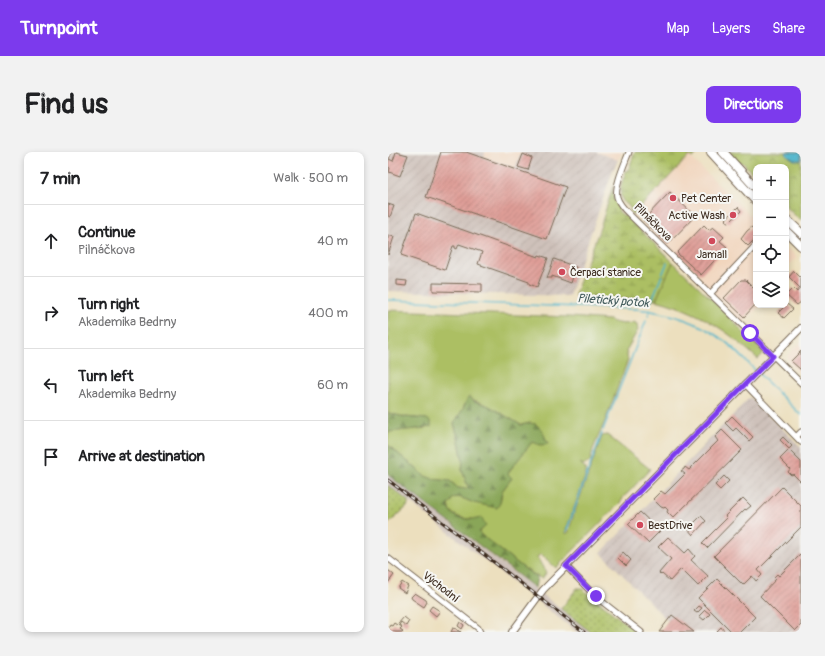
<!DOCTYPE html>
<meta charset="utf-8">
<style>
body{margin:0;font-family:Pangolin,sans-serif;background:#f2f2f2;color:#202124}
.controls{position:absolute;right:12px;top:12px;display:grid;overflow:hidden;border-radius:8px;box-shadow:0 2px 6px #0003}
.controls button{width:36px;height:36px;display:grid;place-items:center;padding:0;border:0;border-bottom:1px solid #e0e0e0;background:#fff;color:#202124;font:20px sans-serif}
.stop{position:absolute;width:12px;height:12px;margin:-9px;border:3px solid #7c3aed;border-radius:50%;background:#fff}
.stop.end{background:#7c3aed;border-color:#fff;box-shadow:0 1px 4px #0008}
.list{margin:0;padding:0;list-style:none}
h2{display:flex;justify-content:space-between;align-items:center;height:52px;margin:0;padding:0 16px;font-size:17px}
h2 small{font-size:13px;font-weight:400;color:#757577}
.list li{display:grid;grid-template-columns:26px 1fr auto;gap:12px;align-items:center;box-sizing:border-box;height:72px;padding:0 16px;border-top:1px solid #e0e0e0}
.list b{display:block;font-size:15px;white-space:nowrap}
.list p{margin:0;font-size:13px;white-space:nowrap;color:#757577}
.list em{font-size:13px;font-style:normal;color:#757577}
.icon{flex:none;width:22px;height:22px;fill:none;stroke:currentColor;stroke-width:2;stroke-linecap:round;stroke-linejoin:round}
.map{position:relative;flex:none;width:413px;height:480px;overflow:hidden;border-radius:8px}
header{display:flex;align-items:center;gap:24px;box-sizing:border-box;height:56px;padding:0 20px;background:#7c3aed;color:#fff}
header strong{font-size:19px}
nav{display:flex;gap:22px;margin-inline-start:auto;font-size:14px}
.intro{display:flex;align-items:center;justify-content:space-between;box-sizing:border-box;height:96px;padding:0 24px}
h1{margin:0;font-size:28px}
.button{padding:10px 18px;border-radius:8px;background:#7c3aed;color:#fff;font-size:14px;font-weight:700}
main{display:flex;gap:24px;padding:0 24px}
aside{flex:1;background:#fff;border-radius:8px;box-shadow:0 2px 6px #0003}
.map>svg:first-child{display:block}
.built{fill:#f1d5bd}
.industrial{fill:url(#industrial-furrows)}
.railway{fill:#cec1ba}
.grass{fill:#acbf63;stroke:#747440}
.forest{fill:url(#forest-firs);stroke:#62683c}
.wetland{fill:url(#wetland-marsh);stroke:#747440}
.park{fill:url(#park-crowns);stroke:#747440}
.garden{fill:url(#garden-dots);stroke:#747440}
.water{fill:#4cb4cb;stroke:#446f74}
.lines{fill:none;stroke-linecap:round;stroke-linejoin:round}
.stream{stroke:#4cb4cb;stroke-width:1.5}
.building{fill:url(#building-hatch)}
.minor-casing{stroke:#796956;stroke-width:7}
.tertiary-casing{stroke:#796956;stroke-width:8}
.primary-casing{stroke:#796956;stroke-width:10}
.minor{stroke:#fff;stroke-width:5}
.tertiary{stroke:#fff;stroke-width:6}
.primary{stroke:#fff;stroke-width:8}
.rail-casing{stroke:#3b2a1e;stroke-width:3}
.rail{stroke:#f6f6f2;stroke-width:1.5;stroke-dasharray:4.5;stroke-linecap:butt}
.route{stroke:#7c3aed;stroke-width:5}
.poi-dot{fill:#d1495b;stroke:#f6f6f2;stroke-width:1.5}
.labels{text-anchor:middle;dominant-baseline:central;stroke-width:4;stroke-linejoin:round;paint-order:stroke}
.poi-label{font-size:11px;fill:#3b2a1e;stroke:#f6f6f2;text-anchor:start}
.street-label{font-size:11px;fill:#3b2a1e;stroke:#f6f6f2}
.water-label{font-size:12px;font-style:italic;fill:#415a5b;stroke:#f6f6f2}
</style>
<header>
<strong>Turnpoint</strong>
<nav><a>Map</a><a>Layers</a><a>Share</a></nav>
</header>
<div class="intro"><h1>Find us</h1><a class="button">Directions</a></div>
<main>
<aside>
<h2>7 min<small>Walk · 500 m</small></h2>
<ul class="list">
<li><svg class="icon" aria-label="ahead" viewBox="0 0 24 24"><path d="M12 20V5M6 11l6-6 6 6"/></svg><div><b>Continue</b><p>Pilnáčkova</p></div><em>40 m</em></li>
<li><svg class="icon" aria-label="right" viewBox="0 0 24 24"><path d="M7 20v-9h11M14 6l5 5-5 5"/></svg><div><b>Turn right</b><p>Akademika Bedrny</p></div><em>400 m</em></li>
<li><svg class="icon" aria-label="left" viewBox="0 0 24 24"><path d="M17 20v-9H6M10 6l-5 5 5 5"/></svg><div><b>Turn left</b><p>Akademika Bedrny</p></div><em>60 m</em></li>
<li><svg class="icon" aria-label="arrive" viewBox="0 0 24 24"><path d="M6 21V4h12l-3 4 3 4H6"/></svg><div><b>Arrive at destination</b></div></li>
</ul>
</aside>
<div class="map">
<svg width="413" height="480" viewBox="0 0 413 480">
<defs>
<pattern id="industrial-furrows" width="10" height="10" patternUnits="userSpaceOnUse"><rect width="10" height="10" fill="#cec1ba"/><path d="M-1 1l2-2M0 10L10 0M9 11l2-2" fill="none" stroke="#b2a69f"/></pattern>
<pattern id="forest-firs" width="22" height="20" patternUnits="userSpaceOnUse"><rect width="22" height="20" fill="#89a659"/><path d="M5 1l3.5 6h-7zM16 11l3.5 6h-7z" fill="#718749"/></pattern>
<pattern id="wetland-marsh" width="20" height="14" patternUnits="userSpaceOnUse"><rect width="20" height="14" fill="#acbf63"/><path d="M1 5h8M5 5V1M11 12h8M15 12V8" fill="none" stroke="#8d9b51"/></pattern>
<pattern id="park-crowns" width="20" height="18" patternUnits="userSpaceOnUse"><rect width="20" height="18" fill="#acbf63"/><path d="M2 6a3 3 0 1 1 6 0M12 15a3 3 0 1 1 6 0" fill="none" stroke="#8d9b51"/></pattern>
<pattern id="garden-dots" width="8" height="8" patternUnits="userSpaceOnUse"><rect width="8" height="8" fill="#acbf63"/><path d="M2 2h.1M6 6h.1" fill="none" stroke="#8d9b51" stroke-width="1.8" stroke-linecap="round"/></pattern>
<pattern id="building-hatch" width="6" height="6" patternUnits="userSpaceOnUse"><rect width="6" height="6" fill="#df9e97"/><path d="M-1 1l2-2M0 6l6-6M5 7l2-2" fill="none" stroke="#b6817b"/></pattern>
</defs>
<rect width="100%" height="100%" fill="#f6f6f2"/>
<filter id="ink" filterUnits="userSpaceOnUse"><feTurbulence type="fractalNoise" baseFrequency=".025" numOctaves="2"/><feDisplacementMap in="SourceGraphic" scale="8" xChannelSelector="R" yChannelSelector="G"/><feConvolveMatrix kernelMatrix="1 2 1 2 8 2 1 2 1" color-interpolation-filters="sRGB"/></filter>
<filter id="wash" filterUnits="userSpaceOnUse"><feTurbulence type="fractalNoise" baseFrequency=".012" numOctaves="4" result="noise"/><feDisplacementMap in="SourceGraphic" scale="16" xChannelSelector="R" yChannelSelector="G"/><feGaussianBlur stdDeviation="0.9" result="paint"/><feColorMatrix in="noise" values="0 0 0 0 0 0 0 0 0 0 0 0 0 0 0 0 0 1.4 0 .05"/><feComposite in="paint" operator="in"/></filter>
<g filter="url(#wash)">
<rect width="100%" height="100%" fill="#ecdfbe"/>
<!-- built -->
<g class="built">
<polygon points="97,0 133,0 127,16 95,5"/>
<polygon points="208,0 235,0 230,8"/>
<polygon points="301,4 368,69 368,153 373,153 355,171 245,63"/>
<polygon points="398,95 409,105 398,116"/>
<polygon points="413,190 413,223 401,211 400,205 401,202"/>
</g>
<!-- industrial -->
<g class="industrial">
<polygon points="0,0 97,0 96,5 127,16 133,0 208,0 230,8 225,18 181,144 0,139"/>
<polygon points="362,245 413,295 413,480 291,480 213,401"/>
</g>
<!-- railway -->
<polygon class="railway" points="0,323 96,398 203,480 189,480 91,404 0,333"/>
<!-- grass -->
<g class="grass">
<path d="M285,110L344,167L353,178L374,199L375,202L370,207C361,199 352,191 343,184C321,167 295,155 268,148Z"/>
<path d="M0,158L182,165L222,168C228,172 240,173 246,170L249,172L250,178L238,199L240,208L217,269L205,297L202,310L196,313L192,311L198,317V322L177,381H180L186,362L214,284L219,283L262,317L240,341L236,344L233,350L168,416L153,402L149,405L158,421L154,427L137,417L94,384L91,380L93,377L85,367C75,367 63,365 60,354L65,346L69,345L74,346L86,351H112L114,339L124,326L120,322L122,318L144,290L152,293L142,271L133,273L101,254L86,248L82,245H80L75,257L66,272L71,289L75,309L74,318L80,335L78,337L70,336L62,329L45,327L37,324L0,293V280L37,276L39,267L17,265L0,261Z"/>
</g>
<!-- forest -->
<g class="forest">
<path d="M80,245H82L86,249L101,254L133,273L142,271L148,272L154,278L160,292L152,293L144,290L122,318L120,322L124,326L114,339L112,351L109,356L86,351L74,346L69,345L65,346L60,354C64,369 82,368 94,366L98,374L91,380L92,382L137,417L149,425L147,436L0,323V293L37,324L45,327L62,329L70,336L78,337L80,335L74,318L75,309L71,289L66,271L75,257Z"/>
<polygon points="0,261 17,265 39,267 43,270 43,275 37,276 0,280"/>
</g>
<!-- wetland -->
<g class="wetland">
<path d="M247,0L310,1L305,6L301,4L245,63L242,58L243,57L238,51L237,52C228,40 234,31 238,19H240Z"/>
<path d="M225,34C224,43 226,51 232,57L230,59L236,64L237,63L285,110L268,148L187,145V142L212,76Z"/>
</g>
<!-- park -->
<polygon class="park" points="340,0 413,0 413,69 398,55 398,15 368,15 368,25 355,11 349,10"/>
<!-- garden -->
<g class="garden">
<polygon points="0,333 20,349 20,354 0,372"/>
<polygon points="189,436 193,436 249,480 203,480 173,457"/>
</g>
<!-- water -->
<polygon class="water" points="398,0 413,0 413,8 406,8 397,2"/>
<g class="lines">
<!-- stream -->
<g class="stream">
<path d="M0,148L248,157C277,160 307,168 331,185C345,194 356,207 367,218"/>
<polyline points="263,150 279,111"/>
<polyline points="260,164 262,158"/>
<polyline points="370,221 413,263"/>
<polyline points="215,278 258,169"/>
<polyline points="178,380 214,281"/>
</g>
</g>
<g id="blocks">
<!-- building -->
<g class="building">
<polygon points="0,0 3,0 1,7 5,9 8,0 20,3 12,24 1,20 2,16 0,15"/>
<polygon points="53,0 78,0 178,35 159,87 38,45"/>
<polygon points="135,2 144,6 140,18 130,15"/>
<polygon points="282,40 307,64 280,92 255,68"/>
<polygon points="0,52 6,54 2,65 0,64"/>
<polygon points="350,55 353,59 341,71 337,68"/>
<polygon points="28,61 150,105 151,103 160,106 149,135 141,132 141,130 90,112 94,100 71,92 69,97 67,96 67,94 65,94 57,118 13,103"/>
<polygon points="316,73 321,78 325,75 336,85 332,89 339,95 313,123 289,101"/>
<polygon points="364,75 368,78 368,86 360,94 353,87 359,79"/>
<polygon points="0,83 6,85 0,103"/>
<polygon points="166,107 188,115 183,131 164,124 164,126 159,126"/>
<polygon points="406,119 413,126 413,150 409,153 398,143 405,136 409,140 412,136 401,125"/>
<polygon points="9,128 19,129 18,134 9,133"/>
<polygon points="353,128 358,128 368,138 368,152 356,165 336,146"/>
<polygon points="45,131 94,132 94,140 45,139"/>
<polygon points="399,152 405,157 396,166 390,161"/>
<polygon points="413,199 413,218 403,209"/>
<polygon points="344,264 365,285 361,289 348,276 345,279 337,271"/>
<polygon points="334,278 354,298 285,366 279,360 280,358 277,355 276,356 273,355 265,347 273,339 277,342 297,322 293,319 296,317 297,315 301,318 330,289 327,285"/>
<polygon points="395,285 404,294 401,297 392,288"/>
<polygon points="401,298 413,310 413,330 405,322 403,323 400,320 402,317 392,307"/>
<polygon points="336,324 341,329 332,338 327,333"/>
<polygon points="394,335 413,354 413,375 370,418 374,423 368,429 364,424 355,433 326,404"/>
<polygon points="355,346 363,354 358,358 357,357 319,396 314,391 339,366 337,364"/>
<polygon points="252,360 272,379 260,391 240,372"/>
<polygon points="313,364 318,369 305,383 300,377"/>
<polygon points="280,385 297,401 301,397 307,404 303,408 320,424 310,434 293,417 282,429 274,422 273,423 271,421 283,407 270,395"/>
<polygon points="235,400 243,408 238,414 230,406"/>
<polygon points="413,402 413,473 407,479 372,444 388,427 386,425 389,422 391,424"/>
<polygon points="0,418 6,423 0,431"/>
<polygon points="329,427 367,465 352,480 344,480 310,446"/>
<polygon points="14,430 20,434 17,441 10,436"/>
<polygon points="27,441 38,448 39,450 36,455 24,447 23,445"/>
<polygon points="44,454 52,459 48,464 41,458"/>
<polygon points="311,454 314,456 309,461 306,459"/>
<polygon points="317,458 322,462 316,468 311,464"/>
<polygon points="284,463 306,480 271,480"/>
<polygon points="16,465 21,469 18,474 13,470 11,473 14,475 12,477 15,479 14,480 4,480 0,477 2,473 4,474 6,471 9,473"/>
<polygon points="72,470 76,473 74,477 70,474"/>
<polygon points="333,475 337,480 330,480 329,479"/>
<polygon points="65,476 69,477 69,478 73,480 63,480"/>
</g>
</g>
</g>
<g filter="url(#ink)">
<use href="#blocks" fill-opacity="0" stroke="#796956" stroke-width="1"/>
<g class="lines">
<!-- minor casing -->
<g class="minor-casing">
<g id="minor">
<path d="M241,0C237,11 226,34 229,45C231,53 238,59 244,65L413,231"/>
<polyline points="322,142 368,93"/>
<polyline points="357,232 413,290"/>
<polyline points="409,284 413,280"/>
<polyline points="0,406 90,476 92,480"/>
<polyline points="178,414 207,444 253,480"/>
</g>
</g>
<!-- tertiary casing -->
<g class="tertiary-casing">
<polyline id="tertiary" points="124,480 155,438 413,176"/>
</g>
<!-- primary casing -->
<g class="primary-casing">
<g id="primary">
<polyline points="323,0 368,49"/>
<polyline points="335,0 368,36"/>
<polyline points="398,67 413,81"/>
<polyline points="398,79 413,94"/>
</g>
</g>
<!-- minor -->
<use href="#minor" class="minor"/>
<!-- tertiary -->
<use href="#tertiary" class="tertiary"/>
<!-- primary -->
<use href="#primary" class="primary"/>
<!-- rail casing -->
<g class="rail-casing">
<polyline id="rail" points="0,328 196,480"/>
</g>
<!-- rail -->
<use href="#rail" class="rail"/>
</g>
</g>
<g class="lines" filter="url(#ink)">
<!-- route -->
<polyline class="route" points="208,444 178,414 385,204 362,181"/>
</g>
<!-- markers -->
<g class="poi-dot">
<circle cx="285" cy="46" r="4"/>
<circle cx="345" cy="63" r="4"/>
<circle cx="324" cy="89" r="4"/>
<circle cx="174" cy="120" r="4"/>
<circle cx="252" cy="373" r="4"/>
</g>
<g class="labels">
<!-- poi labels -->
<g class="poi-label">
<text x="293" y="46">Pet Center</text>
<text x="337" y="63" text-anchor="end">Active Wash</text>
<text x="324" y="102" text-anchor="middle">Jamall</text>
<text x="182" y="120">Čerpací stanice</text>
<text x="260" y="373">BestDrive</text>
</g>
<!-- street labels -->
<g class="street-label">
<text transform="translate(265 70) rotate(45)">Pilnáčkova</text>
<text transform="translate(53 435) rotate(38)">Východní</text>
</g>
<!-- water labels -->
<g class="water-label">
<text transform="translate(225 149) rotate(4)">Piletický potok</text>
</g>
</g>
</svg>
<div class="controls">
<button>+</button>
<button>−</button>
<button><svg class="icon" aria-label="locate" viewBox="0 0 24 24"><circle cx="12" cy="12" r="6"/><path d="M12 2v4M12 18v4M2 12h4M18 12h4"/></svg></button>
<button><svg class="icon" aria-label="layers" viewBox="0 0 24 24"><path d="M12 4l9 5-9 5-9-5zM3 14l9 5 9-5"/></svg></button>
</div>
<div class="stop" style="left:362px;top:181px"></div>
<div class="stop end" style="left:208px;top:444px"></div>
</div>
</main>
